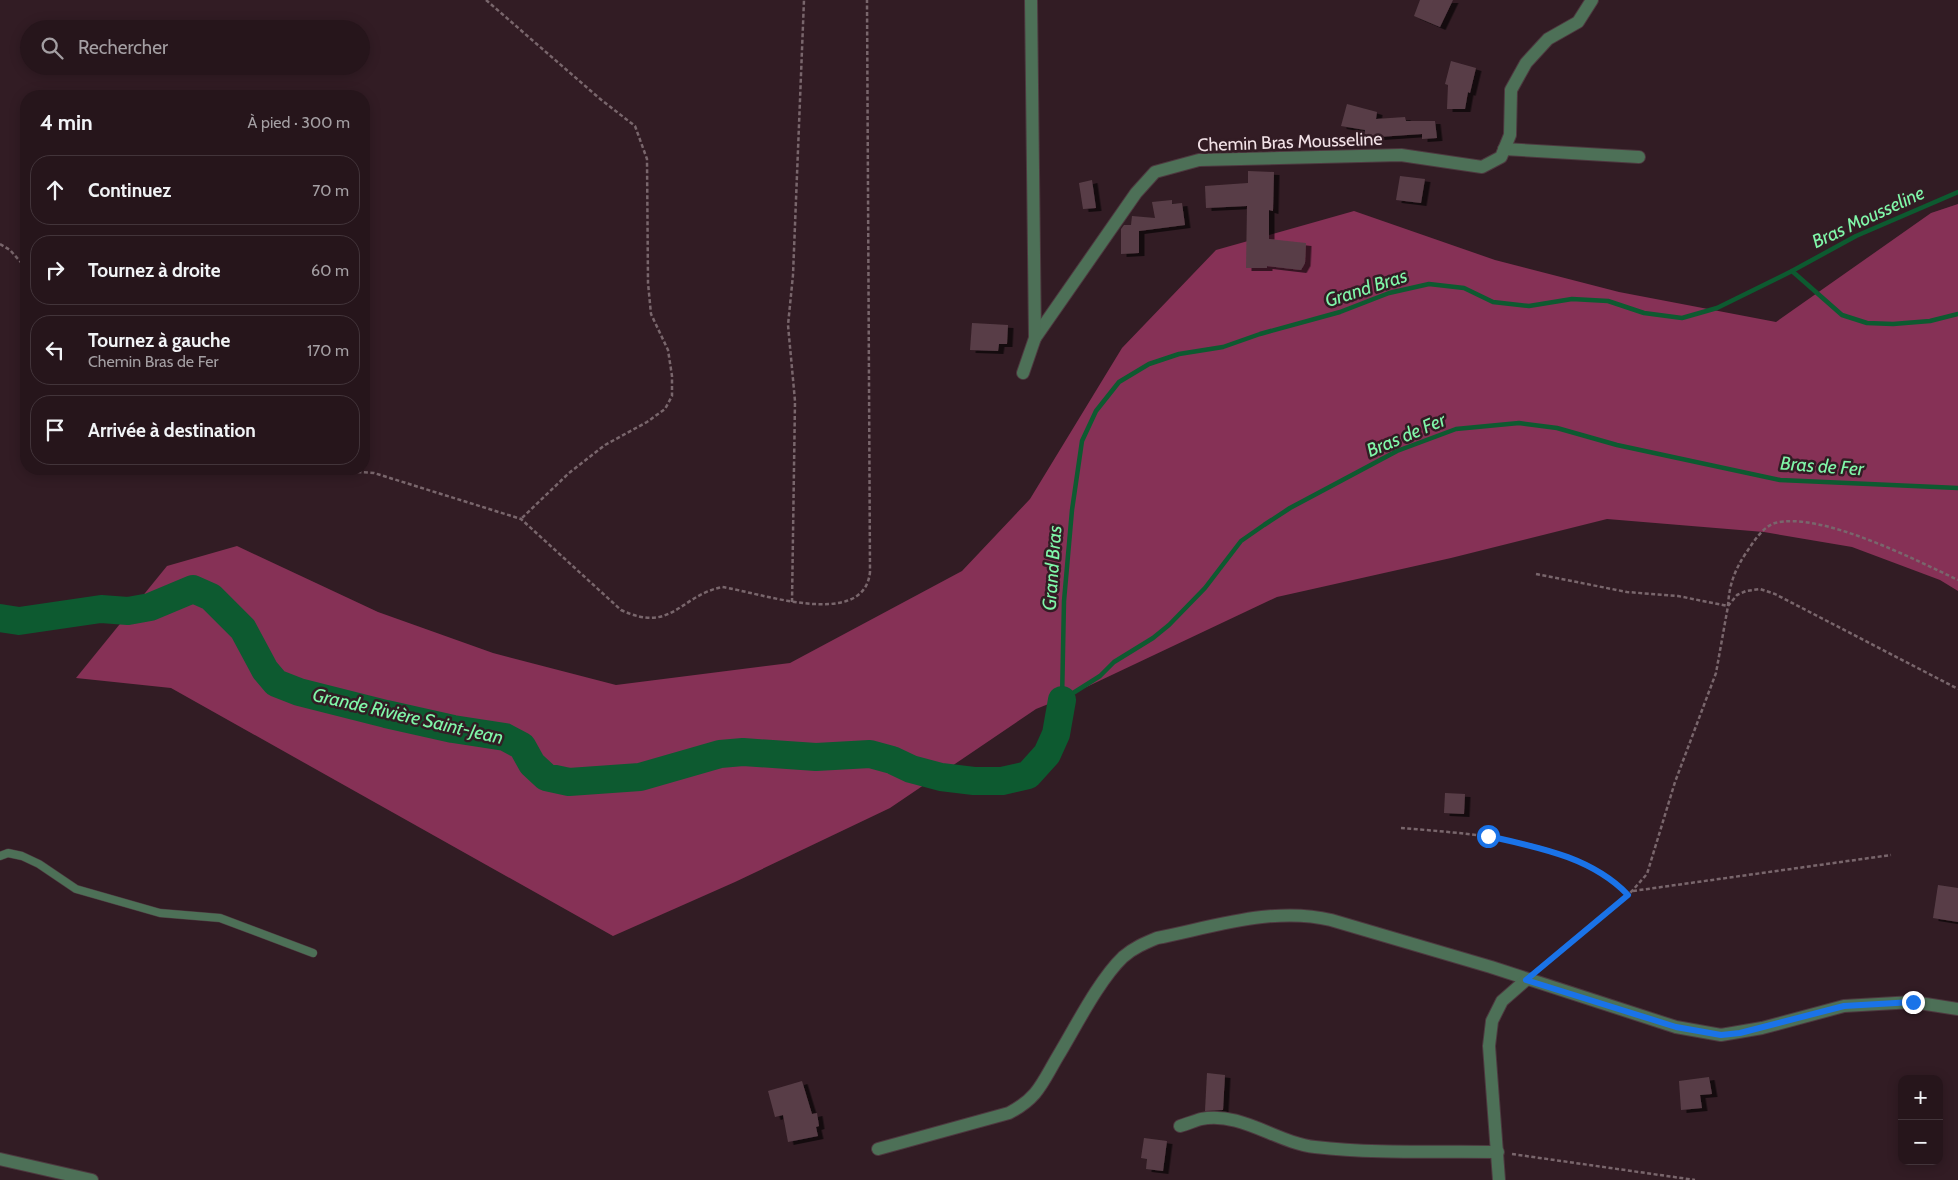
<!DOCTYPE html>
<html lang="fr">
<meta charset="utf-8">
<style>
body{margin:0;font-family:Cabin,sans-serif;background:#2e1e24;color:#f1f3f6}
.controls{position:absolute;right:15px;bottom:15px;display:grid;overflow:hidden;border-radius:10px;box-shadow:0 2px 12px #0003}
.controls button{width:45px;height:45px;display:grid;place-items:center;padding:0;border:0;border-bottom:1px solid #42343a;background:#26151b;color:#f1f3f6;font:25px sans-serif}
.stop{position:absolute;width:15px;height:15px;margin:-11px;border:4px solid #1a73e8;border-radius:50%;background:#fff}
.stop.end{background:#1a73e8;border-color:#fff;box-shadow:0 1px 5px #0008}
.list{margin:0;padding:0;list-style:none}
h2{display:flex;justify-content:space-between;align-items:center;height:65px;margin:0;padding:0 20px;font-size:21px}
h2 small{font-size:16px;font-weight:400;color:#a49fa3}
.list li{display:grid;grid-template-columns:32px 1fr auto;gap:15px;align-items:center;box-sizing:border-box;height:70px;margin:0 10px 10px;padding:0 10px;border:1px solid #42343a;border-radius:20px}
.list b{display:block;font-size:19px;white-space:nowrap}
.list p{margin:0;font-size:16px;white-space:nowrap;color:#a49fa3}
.list em{font-size:16px;font-style:normal;color:#a49fa3}
.icon{flex:none;width:28px;height:28px;fill:none;stroke:currentColor;stroke-width:2;stroke-linecap:round;stroke-linejoin:round}
.map{position:relative;flex:none;width:1958px;height:1180px;overflow:hidden}
.search{position:absolute;background:#26151b;box-shadow:0 2px 12px #0003;left:20px;top:20px;width:350px;height:55px;display:flex;align-items:center;gap:12px;box-sizing:border-box;padding:0 18px;border-radius:28px;color:#a49fa3;font-size:19px}
.panel{position:absolute;background:#26151b;box-shadow:0 2px 12px #0003;left:20px;top:90px;width:350px;height:385px;border-radius:20px}
.map>svg:first-child{display:block}
.forest{fill:#863156}
.lines{fill:none;stroke-linecap:round;stroke-linejoin:round}
.stream{stroke:#0d5a30;stroke-width:4.5}
.river{stroke:#0d5a30;stroke-width:28}
.building{fill:#583e47;filter:url(#shadow)}
.lane-casing{stroke:#4d383f;stroke-width:9}
.street-casing{stroke:#4d383f;stroke-width:14}
.path{stroke:#79666c;stroke-width:2.5;stroke-dasharray:4 2.5;stroke-linecap:butt}
.lane{stroke:#4d7057;stroke-width:8}
.street{stroke:#4d7057;stroke-width:12}
.route{stroke:#1a73e8;stroke-width:6}
.labels{text-anchor:middle;dominant-baseline:central;stroke-width:5;stroke-linejoin:round;paint-order:stroke}
.street-label{font-size:18px;fill:#f1e1e6;stroke:#321c24}
.water-label{font-size:19px;font-style:italic;fill:#80f7a9;stroke:#321c24}
</style>
<div class="map">
<svg width="1958" height="1180" viewBox="0 0 1958 1180">
<defs>
<filter id="shadow"><feDropShadow dx="5.5" dy="3" stdDeviation="0" flood-color="#0009"/></filter>
</defs>
<rect width="100%" height="100%" fill="#321c24"/>
<!-- forest -->
<polygon class="forest" points="1958,204 1958,591 1940,580 1852,547 1764,532 1607,519 1451,558 1277,597 1061,699 1036,709 890,808 735,882 613,936 171,688 76,678 167,566 237,546 378,612 493,653 616,685 790,663 962,571 1030,499 1122,348 1216,250 1354,211 1495,260 1619,292 1776,322 1931,213"/>
<g class="lines">
<!-- stream -->
<g class="stream">
<polyline points="1792,271 1856,236 1958,192"/>
<polyline points="1062,700 1064,601 1072,510 1082,441 1096,411 1119,382 1149,364 1179,354 1223,347 1260,334 1340,312 1389,293 1429,284 1464,288 1493,302 1529,306 1572,299 1608,301 1644,313 1682,318 1717,308 1792,271 1842,315 1867,323 1893,324 1930,321 1958,314"/>
<polyline points="1062,700 1100,676 1114,662 1153,638 1169,625 1205,588 1241,541 1264,525 1290,508 1397,451 1456,429 1519,423 1557,428 1617,445 1780,480 1958,488"/>
</g>
<!-- river -->
<polyline class="river" points="0,618 19,621 101,609 128,611 150,607 193,589 211,597 243,629 265,670 276,683 299,692 386,714 453,729 505,737 522,746 532,764 546,777 569,782 640,777 720,754 743,752 816,757 870,754 892,760 911,769 941,777 974,781 1002,781 1028,775 1047,754 1056,734 1062,700"/>
</g>
<!-- building -->
<g class="building">
<polygon points="1420,0 1453,0 1440,27 1414,16"/>
<polygon points="1451,61 1476,68 1470,93 1468,92 1465,109 1447,109 1448,85 1445,84"/>
<polygon points="1347,104 1377,112 1376,119 1405,117 1406,121 1435,121 1437,138 1422,139 1422,134 1364,138 1365,130 1341,126"/>
<polygon points="1248,171 1274,172 1273,211 1269,210 1269,239 1306,243 1305,263 1301,270 1267,266 1267,268 1246,268 1247,206 1206,208 1205,186 1248,183"/>
<polygon points="1400,176 1425,179 1421,203 1396,200"/>
<polygon points="1092,180 1096,208 1083,209 1079,183"/>
<polygon points="1172,200 1172,204 1182,203 1185,225 1139,231 1139,253 1121,254 1121,229 1124,225 1131,225 1132,216 1155,218 1152,202"/>
<polygon points="972,323 1008,325 1007,344 999,344 998,351 970,350"/>
<polygon points="1445,793 1465,794 1464,814 1444,813"/>
<polygon points="1938,885 1958,888 1958,922 1933,918"/>
<polygon points="1207,1073 1225,1075 1223,1110 1205,1111"/>
<polygon points="1709,1077 1712,1094 1700,1095 1702,1108 1681,1110 1679,1081"/>
<polygon points="802,1081 812,1114 817,1113 819,1126 816,1127 818,1136 788,1142 783,1115 775,1117 768,1091"/>
<polygon points="1144,1138 1167,1141 1163,1171 1146,1169 1147,1159 1141,1158"/>
</g>
<g class="lines">
<!-- lane casing -->
<g class="lane-casing">
<polyline id="lane" points="0,856 8,853 22,856 39,864 76,889 160,913 220,918 313,953"/>
</g>
<!-- street casing -->
<g class="street-casing">
<g id="street">
<polyline points="1504,149 1639,157"/>
<polyline points="1035,338 1136,193 1155,172 1199,160 1401,155 1482,167 1501,157 1510,135 1511,90 1526,63 1548,39 1578,22 1592,0"/>
<polyline points="1023,373 1035,338 1031,0"/>
<path d="M1180,1126C1187,1124 1194,1121 1201,1119C1241,1111 1277,1143 1315,1147C1376,1154 1438,1151 1498,1152"/>
<path d="M878,1149L1009,1113C1038,1098 1042,1083 1058,1056C1076,1026 1099,980 1123,957C1133,948 1145,943 1157,938C1213,927 1274,906 1331,920L1491,967L1676,1027L1721,1035L1762,1028L1844,1006L1913,1002L1958,1009"/>
<polyline points="0,1159 92,1180"/>
<polyline points="1499,1180 1489,1046 1492,1021 1502,1001 1526,980"/>
</g>
</g>
<!-- path -->
<g class="path">
<polyline points="486,0 599,98 635,126 647,159 648,283 651,314 668,350 672,376 672,396 665,409 647,422 605,445 569,473 521,519"/>
<polyline points="0,244 10,250 26,268"/>
<path d="M312,469L374,473L521,519L621,610C672,634 679,596 722,587C758,592 864,631 870,572L867,0"/>
<path d="M1536,574L1627,592L1678,596L1728,606C1729,586 1734,571 1746,553C1753,543 1762,527 1775,523C1820,511 1916,560 1958,580"/>
<polyline points="792,602 795,401 788,325 793,275 804,0"/>
<path d="M1401,828C1474,834 1575,839 1628,895"/>
<polyline points="1633,891 1891,855"/>
<polyline points="1541,968 1632,891 1647,874 1675,782 1716,673 1728,606 1737,595 1746,591 1760,589 1775,594 1958,689"/>
<polyline points="1512,1154 1695,1180"/>
</g>
<!-- lane -->
<use href="#lane" class="lane"/>
<!-- street -->
<use href="#street" class="street"/>
</g>
<g class="lines">
<!-- route -->
<path class="route" d="M1488,836C1537,847 1592,857 1628,895L1526,980L1676,1027L1721,1035L1740,1033L1844,1006L1913,1002"/>
</g>
<g class="labels">
<!-- street labels -->
<g class="street-label">
<text transform="translate(1290 142) rotate(-2)">Chemin Bras Mousseline</text>
</g>
<!-- water labels -->
<g class="water-label">
<text transform="translate(1868 217) rotate(-25)">Bras Mousseline</text>
<text transform="translate(1366 288) rotate(-18)">Grand Bras</text>
<text transform="translate(1406 435) rotate(-23)">Bras de Fer</text>
<text transform="translate(1822 466) rotate(4)">Bras de Fer</text>
<text transform="translate(1052 568) rotate(-86)">Grand Bras</text>
<text transform="translate(408 716) rotate(13)">Grande Rivière Saint-Jean</text>
</g>
</g>
</svg>
<div class="controls">
<button>+</button>
<button>−</button>
</div>
<div class="stop" style="left:1488px;top:836px"></div>
<div class="stop end" style="left:1913px;top:1002px"></div>
<div class="search"><svg class="icon" aria-label="search" viewBox="0 0 24 24"><circle cx="10" cy="10" r="6"/><path d="M15 15l6 6"/></svg>Rechercher</div>
<section class="panel">
<h2>4 min<small>À pied · 300 m</small></h2>
<ul class="list">
<li><svg class="icon" aria-label="ahead" viewBox="0 0 24 24"><path d="M12 20V5M6 11l6-6 6 6"/></svg><div><b>Continuez</b></div><em>70 m</em></li>
<li><svg class="icon" aria-label="right" viewBox="0 0 24 24"><path d="M7 20v-9h11M14 6l5 5-5 5"/></svg><div><b>Tournez à droite</b></div><em>60 m</em></li>
<li><svg class="icon" aria-label="left" viewBox="0 0 24 24"><path d="M17 20v-9H6M10 6l-5 5 5 5"/></svg><div><b>Tournez à gauche</b><p>Chemin Bras de Fer</p></div><em>170 m</em></li>
<li><svg class="icon" aria-label="arrive" viewBox="0 0 24 24"><path d="M6 21V4h12l-3 4 3 4H6"/></svg><div><b>Arrivée à destination</b></div></li>
</ul>
</section>
</div>
